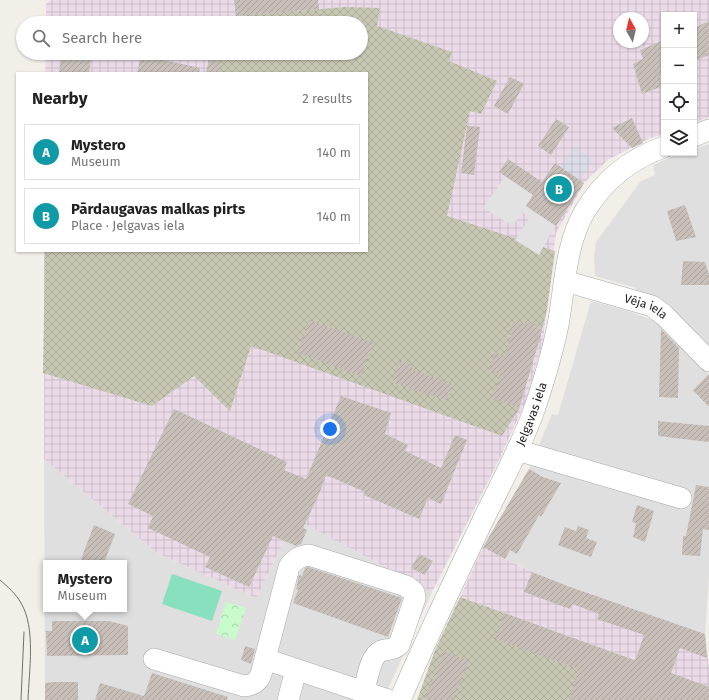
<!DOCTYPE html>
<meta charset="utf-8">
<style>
body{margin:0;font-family:"Fira Sans",sans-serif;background:#f2f2f2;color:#222}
.controls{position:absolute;right:12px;top:12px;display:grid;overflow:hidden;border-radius:0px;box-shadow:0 1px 3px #0004}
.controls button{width:36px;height:36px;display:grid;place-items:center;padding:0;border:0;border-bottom:1px solid #e0e0e0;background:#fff;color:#222;font:20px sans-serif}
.compass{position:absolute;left:613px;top:12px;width:36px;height:36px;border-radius:50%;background:#fff;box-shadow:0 1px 3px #0004;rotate:352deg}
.you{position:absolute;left:330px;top:429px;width:14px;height:14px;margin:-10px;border:3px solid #fff;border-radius:50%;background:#1a73e8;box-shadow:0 0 0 6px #1a73e833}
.badge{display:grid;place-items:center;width:26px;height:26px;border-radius:50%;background:#db2777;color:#fff;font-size:13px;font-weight:700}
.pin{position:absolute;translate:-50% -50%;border:2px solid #fff;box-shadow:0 1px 4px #0006}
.popup{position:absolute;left:43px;top:560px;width:84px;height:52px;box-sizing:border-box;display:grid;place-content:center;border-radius:0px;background:#fff;filter:drop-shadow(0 1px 3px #0005);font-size:13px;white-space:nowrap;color:#767676}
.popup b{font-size:15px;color:#222}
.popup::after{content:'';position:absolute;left:50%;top:100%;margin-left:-8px;border:8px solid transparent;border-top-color:#fff}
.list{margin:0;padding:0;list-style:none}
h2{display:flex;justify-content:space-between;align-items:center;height:52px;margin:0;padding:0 16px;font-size:17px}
h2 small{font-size:13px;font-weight:400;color:#767676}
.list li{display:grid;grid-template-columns:26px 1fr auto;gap:12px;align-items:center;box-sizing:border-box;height:56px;margin:0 8px 8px;padding:0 8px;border:1px solid #e0e0e0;border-radius:0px}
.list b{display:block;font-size:15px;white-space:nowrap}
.list p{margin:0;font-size:13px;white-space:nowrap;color:#767676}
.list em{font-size:13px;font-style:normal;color:#767676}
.icon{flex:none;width:22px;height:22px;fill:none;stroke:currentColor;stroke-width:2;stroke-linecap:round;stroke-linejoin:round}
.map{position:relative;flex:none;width:709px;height:700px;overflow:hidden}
.search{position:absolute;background:#fff;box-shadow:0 1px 3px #0004;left:16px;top:16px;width:352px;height:44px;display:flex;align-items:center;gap:10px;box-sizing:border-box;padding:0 14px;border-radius:22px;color:#767676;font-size:15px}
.panel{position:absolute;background:#fff;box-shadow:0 1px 3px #0004;left:16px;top:72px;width:352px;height:180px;border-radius:0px}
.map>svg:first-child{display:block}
.residential{fill:#e0dfdf;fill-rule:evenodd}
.industrial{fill:url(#industrial-grid);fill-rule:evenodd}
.construction{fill:url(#construction-cross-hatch)}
.park{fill:url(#park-crowns)}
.pitch{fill:#88e0be}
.parking{fill:#e2e2e2}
.plaza{fill:url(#plaza-grid)}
.building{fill:url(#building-hatch)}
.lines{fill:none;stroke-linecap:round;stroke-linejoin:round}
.minor-casing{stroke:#a9a9a9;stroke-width:22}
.minor{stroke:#fff;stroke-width:21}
.tram{stroke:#707070;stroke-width:1}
.labels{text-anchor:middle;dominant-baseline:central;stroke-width:3.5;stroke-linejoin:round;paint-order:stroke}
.street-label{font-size:12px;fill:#222;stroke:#fff}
</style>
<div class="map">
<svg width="709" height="700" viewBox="0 0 709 700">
<defs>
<pattern id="industrial-grid" width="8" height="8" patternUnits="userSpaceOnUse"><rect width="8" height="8" fill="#ebdbe8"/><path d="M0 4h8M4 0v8" fill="none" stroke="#c9bcc7"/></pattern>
<pattern id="construction-cross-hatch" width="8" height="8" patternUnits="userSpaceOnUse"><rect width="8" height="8" fill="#c7c7b4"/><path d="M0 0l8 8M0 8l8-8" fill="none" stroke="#abab9a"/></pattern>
<pattern id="park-crowns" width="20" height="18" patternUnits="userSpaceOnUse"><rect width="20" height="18" fill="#c8facc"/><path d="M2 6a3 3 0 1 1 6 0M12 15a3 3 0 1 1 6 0" fill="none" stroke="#acd6af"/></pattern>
<pattern id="plaza-grid" width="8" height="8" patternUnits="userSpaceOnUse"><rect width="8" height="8" fill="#dddde8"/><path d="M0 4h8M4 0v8" fill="none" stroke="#bdbdc7"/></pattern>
<pattern id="building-hatch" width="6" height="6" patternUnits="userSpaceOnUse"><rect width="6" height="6" fill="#c7bfb8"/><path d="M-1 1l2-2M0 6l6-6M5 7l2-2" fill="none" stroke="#aba49e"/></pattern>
</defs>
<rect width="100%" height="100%" fill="#f2efe9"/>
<!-- residential -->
<g class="residential">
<polygon points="709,144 709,351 635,295 636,288 595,276 594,258 596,242 641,181 655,175 653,165 681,153 694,153 694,149"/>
<polygon points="591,301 625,310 661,323 709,374 709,576 705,634 543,577 505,559 483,547 529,469 552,414 558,415"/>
<path d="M44,459L157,553L256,598L295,519L432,592L383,700H45ZM46,563H124V609H46Z"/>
</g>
<!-- industrial -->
<g class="industrial">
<path d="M51,0H709V117L694,123V15H664V134L650,138L609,159L585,182L556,233L543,341L526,401L501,456L432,592L295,519L256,598L157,553L44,459V251H367V73H45L46,53H361V23H46V4ZM619,18H643V42H619Z"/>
<polygon points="483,547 505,559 543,577 705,634 709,669 709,687 460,597"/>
</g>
<!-- construction -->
<g class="construction">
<polygon points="345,7 380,8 377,26 452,52 449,61 497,81 481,114 470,111 447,216 555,251 547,310 540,338 519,409 502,436 251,346 230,411 194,376 152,406 43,373 45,251 367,251 367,73 218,73 222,53 361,53 361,23 226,23 226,21 236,16"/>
<polygon points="460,597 709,687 709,700 417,700 435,650"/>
</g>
<!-- park -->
<polygon class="park" points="226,602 246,608 235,640 216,634"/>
<!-- pitch -->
<polygon class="pitch" points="172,574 222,591 212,621 162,604"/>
<!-- parking -->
<polygon class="parking" points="505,176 533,195 526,206 556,226 552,231 539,255 515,240 530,217 522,212 513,226 483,208"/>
<!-- plaza -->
<polygon class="plaza" points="574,146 594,160 580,180 560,167"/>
<!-- building -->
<g class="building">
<polygon points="234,0 318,0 319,9 236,16"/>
<polygon points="709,21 709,55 694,61 694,28"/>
<polygon points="664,40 664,74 659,76 663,86 642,94 633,64 643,59 640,50"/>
<polygon points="62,53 92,53 89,73 59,73"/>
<polygon points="210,53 223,53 218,73 206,73"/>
<polygon points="141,55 200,68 199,73 137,73"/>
<polygon points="510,77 524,84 508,114 494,106"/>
<polygon points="632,118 643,143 632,148 612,128"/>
<polygon points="556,119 569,127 551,155 538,146"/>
<polygon points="467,126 480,127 474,175 461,173"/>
<polygon points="508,159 542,182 555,163 584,183 556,226 526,206 533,195 499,172"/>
<polygon points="685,205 696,237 676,241 667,211"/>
<polygon points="683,261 705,262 709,275 709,285 681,285"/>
<polygon points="309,320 373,343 361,376 298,353"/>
<polygon points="513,322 537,324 536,328 542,330 519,407 492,399 500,374 489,371 495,352 505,356 512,333 510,332"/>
<polygon points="661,329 679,348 678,398 659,397"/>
<polygon points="400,361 413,365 412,370 452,383 447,400 393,383"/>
<polygon points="709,374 709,407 693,390"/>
<polygon points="341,396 391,413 385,434 408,445 405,451 441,468 455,435 467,440 441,504 428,498 419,519 364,495 365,492 326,475 320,492 303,528 307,530 301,544 296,546 273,536 249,587 205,567 210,557 148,528 153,516 128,504 174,409 287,462 284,470 306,479"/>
<polygon points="658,421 709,426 709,442 658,436"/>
<polygon points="529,469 543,477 561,483 541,517 539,515 517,554 510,550 505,559 483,547"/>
<polygon points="696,485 709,487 709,530 703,529 700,556 682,555 683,536 686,536"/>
<polygon points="637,505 654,511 645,542 633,537 636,523 632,522"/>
<polygon points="94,525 115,534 104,563 88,563 81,559"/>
<polygon points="578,526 589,530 586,538 597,542 591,557 558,545 565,527 576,531"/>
<polygon points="419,554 433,561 425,575 411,568"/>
<polygon points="308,567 402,598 388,637 293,603 298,590 296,589 299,575 302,576 305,568"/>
<polygon points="532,572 570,587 705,634 707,658 680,648 671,673 709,687 709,700 569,700 579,669 495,639 504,613 635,661 644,635 597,619 599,614 572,604 570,609 524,592"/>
<polygon points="52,621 109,621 128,626 128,655 47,656 46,631 52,631"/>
<polygon points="245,646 255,649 251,664 241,660"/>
<polygon points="444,651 469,661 453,700 424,700"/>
<polygon points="152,673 228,697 227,700 95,700 100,683 144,696"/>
<polygon points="54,682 78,682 78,700 45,700 45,683"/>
</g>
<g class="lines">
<!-- minor casing -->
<g class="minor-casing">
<g id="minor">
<polyline points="694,136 709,130"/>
<path id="s1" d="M565,281L652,306L664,315L709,361"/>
<polyline points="518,448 527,453 681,498"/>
<path d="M154,659L244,686C262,684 261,673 265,659L388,700"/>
<path d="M265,659L289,567C295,559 300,556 309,555L406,586L414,592L415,598L399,645C393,650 388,649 381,651C370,656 367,680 364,691"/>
<polyline points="288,700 296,670"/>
<path id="s2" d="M400,700C426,638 456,577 485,516C502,482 520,448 533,413C543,384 552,355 558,325C565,287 565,245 585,211C604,180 630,159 664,147"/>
</g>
</g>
<!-- minor -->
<use href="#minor" class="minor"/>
<!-- tram -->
<g class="tram">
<path d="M0,580C8,587 16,594 21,603C36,628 29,671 28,700"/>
<polyline points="21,700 24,632"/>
</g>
</g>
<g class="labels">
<!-- street labels -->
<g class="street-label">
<text stroke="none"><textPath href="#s1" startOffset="85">Vēja iela</textPath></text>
<text stroke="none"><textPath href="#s2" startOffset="315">Jelgavas iela</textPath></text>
</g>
</g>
</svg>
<div class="controls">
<button>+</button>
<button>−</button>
<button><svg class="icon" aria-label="locate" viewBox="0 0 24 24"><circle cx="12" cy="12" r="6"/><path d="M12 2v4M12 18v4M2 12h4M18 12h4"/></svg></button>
<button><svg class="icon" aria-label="layers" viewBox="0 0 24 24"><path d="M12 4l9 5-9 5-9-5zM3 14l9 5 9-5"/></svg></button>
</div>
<svg class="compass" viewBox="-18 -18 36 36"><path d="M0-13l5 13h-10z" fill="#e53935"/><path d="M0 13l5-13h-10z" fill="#767676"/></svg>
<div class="you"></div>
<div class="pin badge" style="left:85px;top:640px;background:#0f9aa8">A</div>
<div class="popup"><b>Mystero</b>Museum</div>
<div class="pin badge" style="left:559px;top:189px;background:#0f9aa8">B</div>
<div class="search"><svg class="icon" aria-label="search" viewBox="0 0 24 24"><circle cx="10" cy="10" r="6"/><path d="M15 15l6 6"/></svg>Search here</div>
<section class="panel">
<h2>Nearby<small>2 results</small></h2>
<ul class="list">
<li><span class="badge" style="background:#0f9aa8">A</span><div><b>Mystero</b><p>Museum</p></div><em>140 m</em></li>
<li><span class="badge" style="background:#0f9aa8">B</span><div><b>Pārdaugavas malkas pirts</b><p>Place · Jelgavas iela</p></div><em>140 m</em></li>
</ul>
</section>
</div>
